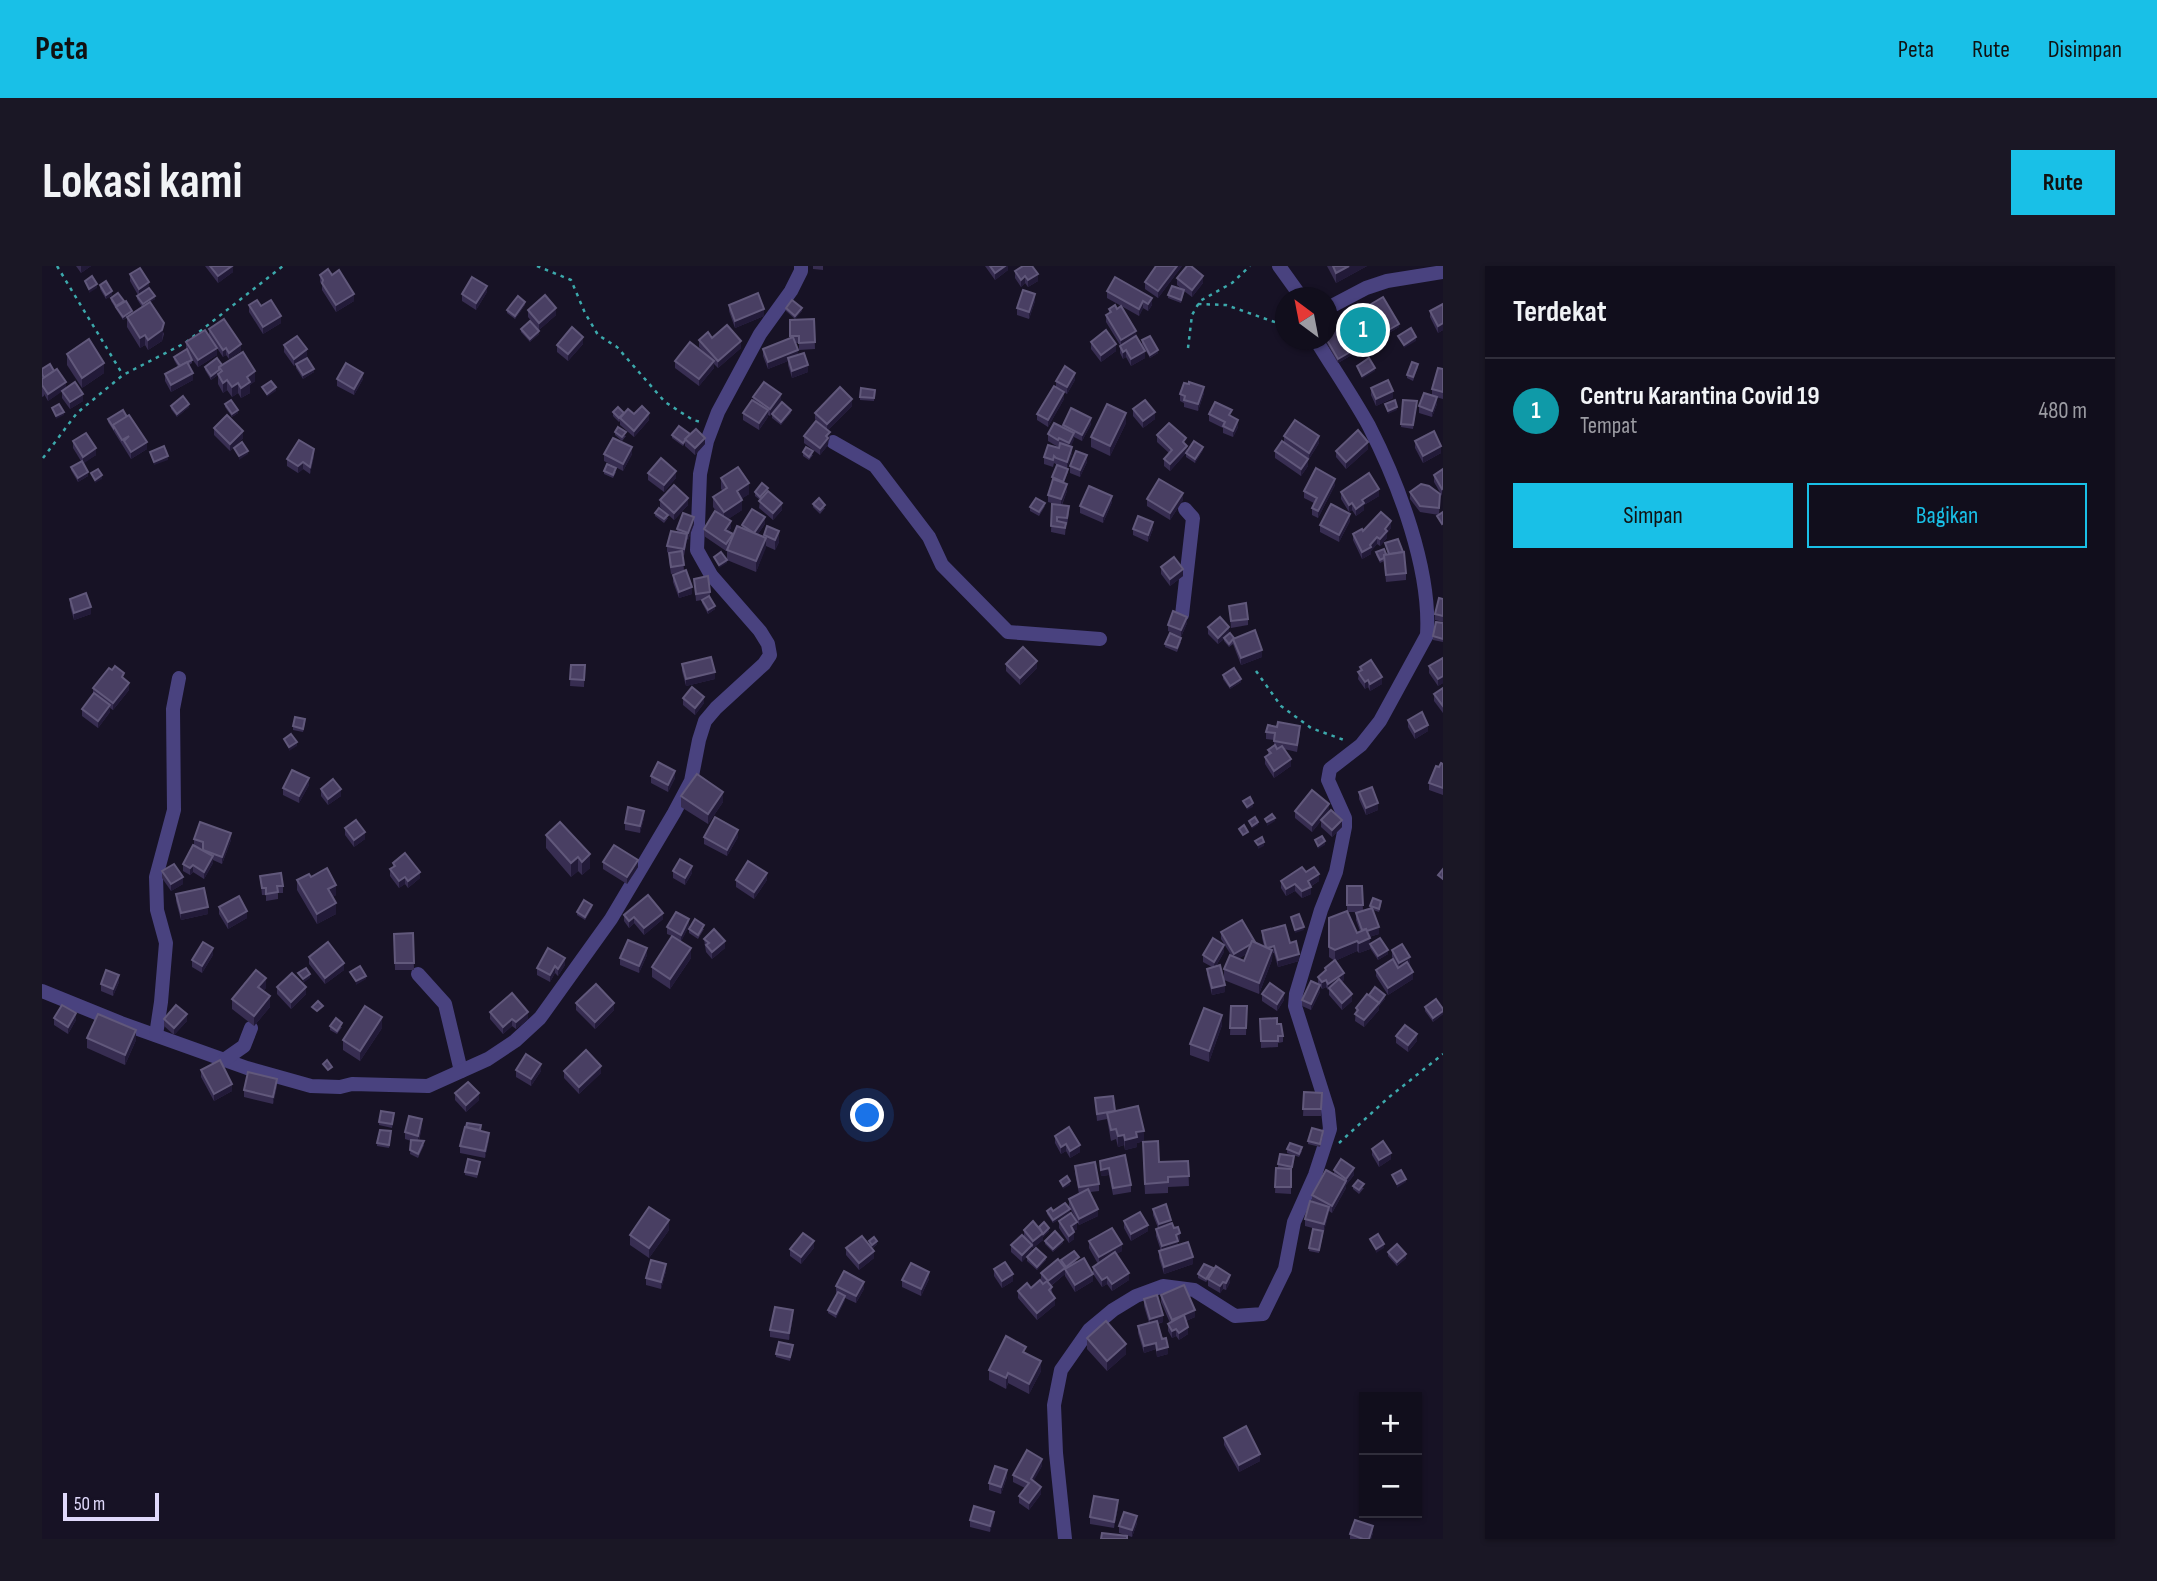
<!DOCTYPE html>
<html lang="id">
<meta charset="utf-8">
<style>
body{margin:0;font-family:"Sofia Sans Condensed",sans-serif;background:#1a1725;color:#f1f3f6}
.controls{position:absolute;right:21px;bottom:21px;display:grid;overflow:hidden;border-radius:0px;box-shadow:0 2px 5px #0004}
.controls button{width:63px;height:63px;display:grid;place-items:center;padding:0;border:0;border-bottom:2px solid #302e3b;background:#110e1c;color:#f1f3f6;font:35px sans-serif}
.compass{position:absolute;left:1233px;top:21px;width:63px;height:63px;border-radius:50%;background:#110e1c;box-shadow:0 2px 5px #0004;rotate:328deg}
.scale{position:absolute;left:21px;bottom:18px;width:96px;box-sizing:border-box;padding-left:7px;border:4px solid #e0d9fb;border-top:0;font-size:19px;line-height:24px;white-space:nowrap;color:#e0d9fb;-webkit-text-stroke:5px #171225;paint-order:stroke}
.you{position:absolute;left:826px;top:850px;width:24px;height:24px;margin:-18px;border:5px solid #fff;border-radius:50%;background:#1a73e8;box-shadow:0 0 0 10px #1a73e833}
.badge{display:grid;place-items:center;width:46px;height:46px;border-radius:50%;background:#19c0e7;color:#fff;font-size:23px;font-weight:700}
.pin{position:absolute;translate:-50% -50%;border:4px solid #fff;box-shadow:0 2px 7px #0006}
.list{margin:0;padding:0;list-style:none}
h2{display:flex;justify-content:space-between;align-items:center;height:91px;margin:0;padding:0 28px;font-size:30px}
h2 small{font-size:23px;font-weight:400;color:#9c9ca3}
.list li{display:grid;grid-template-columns:46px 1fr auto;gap:21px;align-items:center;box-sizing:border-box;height:105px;padding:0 28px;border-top:2px solid #302e3b}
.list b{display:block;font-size:26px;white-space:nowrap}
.list p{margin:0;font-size:23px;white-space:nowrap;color:#9c9ca3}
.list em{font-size:23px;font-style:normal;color:#9c9ca3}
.actions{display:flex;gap:14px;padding:21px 28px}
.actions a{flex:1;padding:16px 0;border:2px solid #19c0e7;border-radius:0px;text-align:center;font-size:24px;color:#19c0e7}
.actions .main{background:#19c0e7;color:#111}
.map{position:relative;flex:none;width:1401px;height:1273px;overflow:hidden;border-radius:0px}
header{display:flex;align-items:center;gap:42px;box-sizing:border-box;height:98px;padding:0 35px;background:#19c0e7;color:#111}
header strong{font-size:33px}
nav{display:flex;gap:38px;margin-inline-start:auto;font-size:24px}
.intro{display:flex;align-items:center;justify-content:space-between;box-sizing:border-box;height:168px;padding:0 42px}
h1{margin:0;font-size:49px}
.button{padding:18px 32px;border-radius:0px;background:#19c0e7;color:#111;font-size:24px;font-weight:700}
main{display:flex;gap:42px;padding:0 42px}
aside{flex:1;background:#110e1c;border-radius:0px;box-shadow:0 2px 5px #0004}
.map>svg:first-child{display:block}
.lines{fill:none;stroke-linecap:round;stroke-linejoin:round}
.path{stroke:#3ca9ac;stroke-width:2.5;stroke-dasharray:3.5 5;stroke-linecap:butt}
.minor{stroke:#49427f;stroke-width:14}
.wall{fill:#372d51;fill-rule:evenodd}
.shaded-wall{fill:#221a38}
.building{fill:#493f63;stroke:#61587b;stroke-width:2}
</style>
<header>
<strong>Peta</strong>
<nav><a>Peta</a><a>Rute</a><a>Disimpan</a></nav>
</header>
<div class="intro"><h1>Lokasi kami</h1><a class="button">Rute</a></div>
<main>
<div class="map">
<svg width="1401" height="1273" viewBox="0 0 1401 1273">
<rect width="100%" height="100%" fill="#171225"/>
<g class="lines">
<!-- path -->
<g class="path">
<polyline points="15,0 81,109"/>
<polyline points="495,0 529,14 543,47 556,69 575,81 623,136 651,154 659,156"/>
<polyline points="1156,38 1184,39 1244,60"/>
<polyline points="1146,82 1150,49 1158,35 1190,17 1208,0"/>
<polyline points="1,192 35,147 64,123 81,109 143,77 241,0"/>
<polyline points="1214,405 1239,440 1269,462 1302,474"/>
<polyline points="1297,877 1346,832 1401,788"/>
</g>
<!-- minor -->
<g class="minor">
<polyline points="1237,0 1260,32"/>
<polyline points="1286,42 1324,22 1345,15 1401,6"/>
<polyline points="791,176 833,200 887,271 900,299 966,366 1058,373"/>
<polyline points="1140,349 1151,252 1143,243"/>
<polyline points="376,708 403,738 419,805"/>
<polyline points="0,725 79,757 205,802 269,820 298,821 310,818 386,820 446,793 473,775 498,752 569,653 632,547 649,515 657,474 663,455 674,442 722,398 728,389 726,378 718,365 669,309 655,284 658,208 665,175 676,146 718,68 749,25 759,5 759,0"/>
<polyline points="114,769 119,736 124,677 115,644 114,611 132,544 131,443 137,412"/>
<polyline points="182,794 202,780 209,762"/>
<path d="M1023,1273L1014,1187L1012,1139L1019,1104L1047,1064L1071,1044L1094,1030L1121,1020L1152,1024L1193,1050L1221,1048L1243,1003L1252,956L1273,909L1288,863L1286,844L1253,740L1254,728L1279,644L1294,606L1303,561V552L1286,514L1288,503L1319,479L1338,455L1385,369C1389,303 1357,219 1327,160C1311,131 1291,102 1274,74"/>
</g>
</g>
<!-- wall -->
<g class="wall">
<polygon points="34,0 49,0 39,7"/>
<polygon points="163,0 191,0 191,6 176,17"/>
<polygon points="771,0 781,0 781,4 771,3"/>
<polygon points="943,0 966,0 966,4 953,14"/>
<polygon points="1140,0 1116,32 1103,23 1103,16"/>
<polygon points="1285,0 1325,0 1294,17"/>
<polygon points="973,5 996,15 986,21 983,17 979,21 973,12"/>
<polygon points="88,8 107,22 113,33 108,36 122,68 120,75 106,84 103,79 98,82 85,61 85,52 81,54 69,35 69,32 82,37 90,48 100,41 95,33 95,30 96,29 88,15"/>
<polygon points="278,9 290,9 312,35 294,46 280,24 280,19 278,16"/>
<polygon points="1135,12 1161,17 1150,31 1142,25 1139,37 1126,32 1126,29 1141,24 1135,19"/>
<polygon points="58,19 70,29 64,33 58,23"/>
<polygon points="1065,25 1110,32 1110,39 1106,45 1101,42 1097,50 1065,32"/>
<polygon points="445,26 434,44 420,35 420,28"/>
<polygon points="993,35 987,53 975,49 975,42"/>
<polygon points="1401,38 1401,64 1396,67 1388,51 1388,45"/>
<polygon points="207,39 219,40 239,57 221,68 207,46"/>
<polygon points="483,39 473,53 465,47 465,44"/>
<polygon points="687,39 722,50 693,62 687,45"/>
<polygon points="744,42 760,45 753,53 744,45"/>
<polygon points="1067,43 1094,70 1103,92 1089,100 1084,91 1081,93 1078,87 1078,79 1064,56 1064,49 1067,47"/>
<polygon points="486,44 514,49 497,64 486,51"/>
<polygon points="772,53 773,83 757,84 757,77 754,77 756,89 766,106 750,112 746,99 746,95 726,103 721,90 721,83 748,72 748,54"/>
<polygon points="1357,61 1296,97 1283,74 1285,74"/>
<polygon points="167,63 199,85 187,93 184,89 181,91 167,70"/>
<polygon points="479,63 497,68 488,76 479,66"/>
<polygon points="670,72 699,82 676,102 672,98 672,102 657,120 633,102 633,95 664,89 657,81 657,74"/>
<polygon points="1100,74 1116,87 1108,92 1100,78"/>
<polygon points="144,76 175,89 156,101 150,93 150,97 147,99 151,114 129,126 123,115 123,108 136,101 132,94 132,91 144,84"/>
<polygon points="1049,76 1074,85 1059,96 1049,83"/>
<polygon points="541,78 526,95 515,86 515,79"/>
<polygon points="242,79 265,90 252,100 242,86"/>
<polygon points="25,88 62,107 40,122 25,99"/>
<polygon points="254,98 272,106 261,113 254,102"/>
<polygon points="180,99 213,115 208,119 208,127 199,132 196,127 190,131 185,124 181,127 176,118 176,109 169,114 163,104 163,101"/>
<polygon points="1376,101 1371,115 1365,112 1365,109"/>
<polygon points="0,103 24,122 41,135 28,143 20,132 20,125 6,135 2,128 2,130 0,131"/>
<polygon points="1401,103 1401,133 1390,130 1390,123"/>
<polygon points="295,113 321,113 312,129 295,120"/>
<polygon points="1033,114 1025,128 1022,126 1022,133 1006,161 995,154 995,148 1014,121 1014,115"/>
<polygon points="1329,122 1351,132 1334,140 1329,129"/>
<polygon points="833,124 832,135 818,134 818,131"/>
<polygon points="1162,127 1156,145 1142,141 1142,137 1138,135 1138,128"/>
<polygon points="711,131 739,135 728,150 726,149 726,151 717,164 701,154 701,147 711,134"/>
<polygon points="1361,134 1375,135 1371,163 1359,161"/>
<polygon points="183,138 196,147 190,151 183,141"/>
<polygon points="1395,138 1390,151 1377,147 1377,140"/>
<polygon points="129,140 147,141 135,151 129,143"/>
<polygon points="810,140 786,164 788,173 786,175 786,179 778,189 762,177 762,170 781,161 773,153 773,147"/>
<polygon points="1091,143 1113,153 1101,162 1091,150"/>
<polygon points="571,146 592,148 607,154 592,171 578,159 578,155 577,156 571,150"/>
<polygon points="749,147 739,159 730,152 730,148"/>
<polygon points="1167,148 1190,151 1196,161 1191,171 1181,167 1181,162 1167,155"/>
<polygon points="85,151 105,183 89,193 66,156 66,153"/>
<polygon points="1084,157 1068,190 1049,181 1049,171"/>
<polygon points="1049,158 1040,175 1032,171 1029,180 1030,187 1025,202 1026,206 1022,217 1025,225 1020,239 1027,247 1025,259 1024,259 1023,269 1009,266 1010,238 1013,238 1006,236 1006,229 1011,215 1010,211 1015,199 1012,197 1011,201 1002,198 1002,191 1017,182 1017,179 1016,181 1006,175 1006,168 1021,161 1021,159"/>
<polygon points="172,162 201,172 188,185 172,169"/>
<polygon points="573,166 584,170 580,175 573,169"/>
<polygon points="630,169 663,178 653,189 643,180 643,177 641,180 630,172"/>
<polygon points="1115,169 1144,179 1145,186 1161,184 1153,197 1144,191 1144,187 1128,205 1122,200 1122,193 1127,187 1115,176"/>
<polygon points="1242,170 1277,177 1267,193 1248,181 1266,200 1259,210 1233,192 1233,185 1242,177"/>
<polygon points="31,175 54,189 41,197 46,210 36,216 29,204 29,201 39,195 31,182"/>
<polygon points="1373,175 1399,187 1381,197 1373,182"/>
<polygon points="1326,183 1304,203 1294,191 1294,185"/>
<polygon points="761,186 771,189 767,194 761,190"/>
<polygon points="562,188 590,188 581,205 562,195"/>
<polygon points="272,190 268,208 261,203 256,207 245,200 245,193"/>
<polygon points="1045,196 1038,211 1028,207 1028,200"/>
<polygon points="1401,203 1400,230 1392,216 1392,209"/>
<polygon points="562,205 574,206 571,212 562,208"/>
<polygon points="606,207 634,212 622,226 606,214"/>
<polygon points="679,212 707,228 699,233 700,244 686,253 689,262 686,266 691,268 700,262 700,259 723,258 716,268 722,271 725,260 737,276 733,284 724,280 714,306 685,294 685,284 684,285 662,270 662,263 675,246 671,241 671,231 681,225 679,223"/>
<polygon points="1293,219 1276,252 1270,249 1270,242 1272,237 1262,232 1262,225"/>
<polygon points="713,226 740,244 731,254 717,242 718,234 713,230"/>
<polygon points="1299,226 1337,230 1322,239 1322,244 1314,250 1310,244 1307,246 1299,233"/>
<polygon points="1368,226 1398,235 1397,249 1378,246 1368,233"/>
<polygon points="1105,233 1141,234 1128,254 1105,240"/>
<polygon points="618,234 646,239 632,254 618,241"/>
<polygon points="1070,236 1061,257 1038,247 1038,240"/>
<polygon points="771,238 783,242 778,248 771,241"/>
<polygon points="1003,240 997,250 988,245 988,241"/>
<polygon points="613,247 626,252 622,257 613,250"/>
<polygon points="1308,255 1297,276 1278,266 1278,259"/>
<polygon points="652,258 646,274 645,273 642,290 641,289 642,305 650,328 637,332 631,316 631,309 637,307 629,308 627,294 627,287 625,286 625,280 635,266 635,263"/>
<polygon points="1349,262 1345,267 1345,272 1338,280 1335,278 1329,285 1329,288 1320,293 1311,274 1311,268"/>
<polygon points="1091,263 1111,263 1106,276 1091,269"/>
<polygon points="1343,277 1364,307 1364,314 1344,316 1342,295 1338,297 1334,289 1334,286 1346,288"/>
<polygon points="1119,301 1141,310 1128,320 1119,308"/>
<polygon points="652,313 668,326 668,332 673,343 666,348 660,337 660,334 654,335"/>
<polygon points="28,333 49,348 32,354 28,340"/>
<polygon points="1401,333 1401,356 1393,354 1393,348"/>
<polygon points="1187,340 1206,353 1206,359 1189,362"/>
<polygon points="1145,357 1139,371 1126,365 1126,359"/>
<polygon points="1401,357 1401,376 1391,374 1391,370"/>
<polygon points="1166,361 1187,368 1192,372 1220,391 1199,399 1191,378 1187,381 1182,375 1182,373 1176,378 1166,368"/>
<polygon points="1139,376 1135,386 1123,381 1123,378"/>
<polygon points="1401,392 1401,417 1396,420 1387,407 1387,400"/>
<polygon points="640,398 673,413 644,420 640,405"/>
<polygon points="964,398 995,402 978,419 964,405"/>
<polygon points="529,399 543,399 542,421 528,420"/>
<polygon points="1318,401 1340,418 1328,425 1326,421 1323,423 1316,413"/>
<polygon points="1181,409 1199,416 1188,423 1181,413"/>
<polygon points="82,413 87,424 71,444 68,442 68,446 56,462 40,450 40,443 51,428 51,422"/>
<polygon points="1401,422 1401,447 1392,435 1392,428"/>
<polygon points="641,432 662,437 653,449 641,439"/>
<polygon points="1366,454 1386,465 1373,473 1366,461"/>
<polygon points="263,457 261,466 251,464 251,460"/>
<polygon points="1224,466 1258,467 1255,486 1242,483 1249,500 1232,512 1223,498 1223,491 1226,489 1226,484 1232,480 1232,474 1224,473"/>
<polygon points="1401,498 1401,529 1387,524 1387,517 1397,501"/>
<polygon points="609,510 633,512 626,526 609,517"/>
<polygon points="267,519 257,537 241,529 241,522"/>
<polygon points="279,523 299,530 286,539 279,530"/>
<polygon points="1317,526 1336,544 1324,549 1317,533"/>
<polygon points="639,530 681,536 666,558 639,541"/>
<polygon points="1253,545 1287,545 1270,566 1253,552"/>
<polygon points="602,552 598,567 583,564 583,557"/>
<polygon points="1279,554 1300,561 1290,571 1279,561"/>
<polygon points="518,556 548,602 540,609 536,605 529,611 504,582 504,569"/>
<polygon points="303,562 323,573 312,581 303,569"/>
<polygon points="662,571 696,571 685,590 662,578"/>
<polygon points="152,573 189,574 180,598 171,594 171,597 162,613 151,606 148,609 141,605 141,598 161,585 161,583 152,580"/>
<polygon points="561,596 596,601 585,618 561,603"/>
<polygon points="351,597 378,612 366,622 363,618 357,622 348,610 348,603 351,601"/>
<polygon points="120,605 141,618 129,625 120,612"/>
<polygon points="631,605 650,607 643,619 631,612"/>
<polygon points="1264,606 1277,615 1268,621 1269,628 1260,632 1253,625 1244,630 1239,622 1239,615"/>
<polygon points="218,610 241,620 241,627 236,627 236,633 224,635 224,629 220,629"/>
<polygon points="269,611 294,629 290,631 294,648 275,658 255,624 255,614"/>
<polygon points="694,614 725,614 712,633 694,621"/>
<path d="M1305,620H1320L1321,645L1328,643V640L1339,639L1337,646L1331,644L1337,668L1327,671L1328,683L1317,687L1315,685L1293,695L1302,714L1299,716L1310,735L1300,744L1287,729V724H1286L1284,721L1280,723L1278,720V726L1269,744L1260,740V734L1276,718V711L1283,705V702L1293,695L1287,691V652L1305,645ZM1306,646H1319L1314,647V654L1318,665L1315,667Z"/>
<polygon points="134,628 166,648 139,654 134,635"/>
<polygon points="177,641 205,652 186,663 177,648"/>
<polygon points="550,642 543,654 535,649 535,646"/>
<polygon points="582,649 621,653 602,669 592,657 587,662 582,655"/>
<polygon points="647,660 639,675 649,692 628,723 610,711 610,701 630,670 625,668 625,661"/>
<polygon points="647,663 662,663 656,673 647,667"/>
<path d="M1220,665L1248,677L1257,695L1236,701L1232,687H1230V694L1217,728L1182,714V703L1189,689L1179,673V666L1222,680L1220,672ZM1205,688L1202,695L1197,692Z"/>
<polygon points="371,667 372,704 353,704 352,668"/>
<polygon points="662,673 683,682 670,693 664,686"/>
<polygon points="1328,678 1346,688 1336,694 1328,682"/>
<polygon points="1350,684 1368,698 1366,699 1371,713 1346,729 1334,710 1334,704 1351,693 1350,691"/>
<polygon points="1182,686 1174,700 1183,726 1170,729 1165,709 1165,703 1170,701 1161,696 1161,689"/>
<polygon points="171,689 160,707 150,701 150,694"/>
<polygon points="605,689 597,707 578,699 578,692"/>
<polygon points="267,691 302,704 283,718 267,698"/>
<polygon points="523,699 516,710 513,707 508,716 495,709 495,702"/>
<polygon points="77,716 71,730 59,725 59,718"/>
<polygon points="235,721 264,728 249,743 235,728"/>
<polygon points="224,722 221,725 228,741 212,760 190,743 190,733"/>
<polygon points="1220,728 1242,734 1235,745 1220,735"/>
<polygon points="1327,729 1343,733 1337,740 1337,744 1322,761 1313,755 1314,742"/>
<polygon points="534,737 572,744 553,763 534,744"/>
<polygon points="1189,740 1205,740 1204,769 1188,769"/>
<polygon points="1383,741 1401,743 1401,748 1391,756 1383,745"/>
<polygon points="448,746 486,753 474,763 470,760 461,768 448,753"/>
<polygon points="12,752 34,754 26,768 12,759"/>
<polygon points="122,753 145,755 132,769 122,760"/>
<polygon points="1218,753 1235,758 1241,770 1241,776 1236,777 1236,781 1219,782"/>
<polygon points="1180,759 1167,796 1148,789 1148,778"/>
<polygon points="288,760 300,761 295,768 288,764"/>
<polygon points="340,762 318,795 301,784 301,774"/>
<polygon points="1354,770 1375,775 1366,786 1354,777"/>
<polygon points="45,772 94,774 83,799 45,782"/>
<polygon points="159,804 190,825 172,835 159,811"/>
<polygon points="474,804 499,805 489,820 474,811"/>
<polygon points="522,805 559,807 537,828 522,812"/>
<polygon points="235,820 231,838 202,831 202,824"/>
<polygon points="1262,826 1280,827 1279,850 1261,850"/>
<polygon points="413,827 437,834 424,846 413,834"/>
<polygon points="1053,832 1073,845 1102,875 1095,877 1095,881 1083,884 1082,879 1076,881 1074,873 1069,875 1065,853 1055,855"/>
<polygon points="352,850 350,862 337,859 337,856"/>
<polygon points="380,860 377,875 382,879 376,892 368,888 369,875 363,873 363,866"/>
<polygon points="439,865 447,873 443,892 418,887 418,880"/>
<polygon points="349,869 347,882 335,880 335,877"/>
<polygon points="1281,869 1278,881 1266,878 1266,875"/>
<polygon points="1013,870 1038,886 1028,892 1024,885 1019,888 1013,877"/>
<polygon points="1245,883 1260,885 1257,891 1245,887"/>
<polygon points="1330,883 1349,893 1337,901 1330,889"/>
<polygon points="1101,887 1117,896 1146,895 1147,920 1126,921 1126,927 1103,928"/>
<polygon points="1252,894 1249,905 1249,928 1233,927 1234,902 1236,902 1236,898"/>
<polygon points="1058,895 1089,919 1089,926 1071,929 1067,909 1059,910"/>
<polygon points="438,899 435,912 423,909 423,906"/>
<polygon points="1033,900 1057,918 1057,925 1048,926 1056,950 1037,959 1027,940 1027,933 1037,928 1033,907"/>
<polygon points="1292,904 1312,909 1304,919 1304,922 1290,947 1287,945 1282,965 1263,960 1263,953 1270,936 1270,929 1292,908"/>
<polygon points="1311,920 1322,922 1317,928 1311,923"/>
<polygon points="1111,943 1129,958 1138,974 1136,975 1136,979 1151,998 1122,1008 1117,992 1117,985 1119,985 1114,970 1114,963 1116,962 1111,949"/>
<polygon points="1005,945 1011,945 1028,946 1011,957 1005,948"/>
<polygon points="1017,955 1035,963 1032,965 1032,973 1027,977 1017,962"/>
<polygon points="1082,955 1106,965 1089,975 1082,962"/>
<polygon points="997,961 1007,965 1001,971 1001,974 991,982 990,981 980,996 969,986 969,979 982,970 982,964"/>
<polygon points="627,964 607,992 588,979 588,969"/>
<polygon points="1281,968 1277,987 1267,985 1267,982"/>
<polygon points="827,975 835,978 830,983 832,992 817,1004 804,989 804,982 827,978"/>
<polygon points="1003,975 1021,977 1011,986 1003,978"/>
<polygon points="1047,975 1080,985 1074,988 1087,1014 1070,1025 1065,1018 1060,1021 1051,1008 1051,1001 1056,998 1047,982"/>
<polygon points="772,982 759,998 748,990 748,983"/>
<polygon points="1346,986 1364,992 1355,1000 1346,990"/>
<polygon points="985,991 1004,994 995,1004 985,995"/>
<polygon points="1019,994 1037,995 1051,1015 1033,1026 1023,1010 1023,1003 1023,1008 1009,1020 1013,1039 995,1054 976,1032 976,1025 1001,1018 999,1014 999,1007 1019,997"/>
<polygon points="952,1003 971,1015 960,1022 952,1010"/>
<polygon points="624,1005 619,1023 604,1019 604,1012"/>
<polygon points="1171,1005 1188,1016 1184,1024 1181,1023 1178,1027 1166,1020 1166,1014 1164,1016 1156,1012 1156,1008"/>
<polygon points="887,1013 879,1030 860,1021 860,1014"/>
<polygon points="794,1020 822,1023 814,1037 803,1032 803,1034 794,1052 786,1047 786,1044 795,1027 794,1027"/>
<polygon points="1119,1029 1153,1051 1144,1055 1146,1068 1137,1074 1134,1070 1130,1072 1126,1065 1126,1058 1128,1057 1119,1036"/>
<polygon points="1102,1033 1121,1056 1116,1058 1126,1088 1115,1091 1114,1083 1102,1087 1096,1067 1096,1060 1107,1057 1102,1040"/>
<polygon points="751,1051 747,1074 728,1071 728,1064"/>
<polygon points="1045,1072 1084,1088 1065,1105 1045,1083"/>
<polygon points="751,1082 748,1095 734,1091 734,1088"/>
<polygon points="984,1088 999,1105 987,1128 966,1117 964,1123 947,1114 947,1104"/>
<polygon points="1182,1172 1218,1195 1197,1206 1182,1179"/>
<polygon points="1000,1200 991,1215 999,1228 987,1244 977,1237 977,1230 983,1222 971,1216 971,1209"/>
<polygon points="965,1211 959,1228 947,1224 947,1217"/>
<polygon points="1076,1241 1072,1262 1048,1258 1048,1251"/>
<polygon points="952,1252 948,1266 928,1261 928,1254"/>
<polygon points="1095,1257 1090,1271 1077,1267 1077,1260"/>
<polygon points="1331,1267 1329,1273 1308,1273 1308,1268"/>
</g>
<!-- shaded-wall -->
<g class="shaded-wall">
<polygon points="39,0 49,0 39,7"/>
<polygon points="191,0 191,6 176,17 176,10"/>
<polygon points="963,0 966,0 966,4 953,14 953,7"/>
<polygon points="1135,0 1140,0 1116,32 1116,25"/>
<polygon points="1307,0 1325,0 1294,17 1294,7"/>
<polygon points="996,8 996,15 986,21 986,14"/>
<polygon points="983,10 983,17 979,21 979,14"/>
<polygon points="1161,10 1161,17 1150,31 1150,24"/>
<polygon points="107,16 107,23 97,29 97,23"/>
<polygon points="55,18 55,22 47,27 47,23"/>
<polygon points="445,20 445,26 434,44 434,37"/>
<polygon points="70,25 70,29 64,33 64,29"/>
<polygon points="312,28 312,35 294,46 294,39"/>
<polygon points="993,28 993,35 987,53 987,46"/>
<polygon points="113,30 113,33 101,42 101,38"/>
<polygon points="1110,32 1110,39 1106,45 1106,38"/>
<polygon points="1101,35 1101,42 1097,50 1097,43"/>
<polygon points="483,36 483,39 473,53 473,50"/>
<polygon points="514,42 514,49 497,64 497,57"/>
<polygon points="760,42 760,45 753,53 753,50"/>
<polygon points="722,43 722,50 693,62 693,55"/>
<polygon points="90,45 90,49 81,54 81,51"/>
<polygon points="239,50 239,57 221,68 221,61"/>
<polygon points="122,57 120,75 106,84 106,74"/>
<polygon points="1401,57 1401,64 1396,67 1396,60"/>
<polygon points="1357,58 1357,61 1296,97 1296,93"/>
<polygon points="497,65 497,68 488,76 488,73"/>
<polygon points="1094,65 1094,72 1079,81 1079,74"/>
<polygon points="103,69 103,79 98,82 98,72"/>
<polygon points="541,71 541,78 526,95 526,88"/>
<polygon points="1374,71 1374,75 1362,82 1362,79"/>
<polygon points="699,75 699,82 676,102 676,95"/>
<polygon points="199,78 199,85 187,93 187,87"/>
<polygon points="1074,78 1074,85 1059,96 1059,89"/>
<polygon points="175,82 175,89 156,101 156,94"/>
<polygon points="184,82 184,89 181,91 181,84"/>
<polygon points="265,83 265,90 252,100 252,93"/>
<polygon points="756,84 756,91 746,92 746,95 726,103 726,96"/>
<polygon points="1084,84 1084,91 1081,93 1081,86"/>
<polygon points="1116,84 1116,87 1108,92 1108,89"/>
<polygon points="1103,85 1103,92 1089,100 1089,93"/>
<polygon points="672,95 672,102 657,120 657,113"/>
<polygon points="62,97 62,107 40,122 40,112"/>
<polygon points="766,99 766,106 750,112 750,105"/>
<polygon points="1333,102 1333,105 1320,113 1320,110"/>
<polygon points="272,103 272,106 261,113 261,109"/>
<polygon points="177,104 177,108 169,114 169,110"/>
<polygon points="213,105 213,115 208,119 208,127 199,132 199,122 205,111"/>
<polygon points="151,107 151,114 129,126 129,119"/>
<polygon points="321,107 321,113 312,129 312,123"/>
<polygon points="1033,107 1033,114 1025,128 1025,121"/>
<polygon points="185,114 185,124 181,127 181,117"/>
<polygon points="24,116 24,123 6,135 6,128"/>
<polygon points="196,117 196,127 190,131 190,121"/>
<polygon points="234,121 234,125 225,131 225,128"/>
<polygon points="1162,121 1162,127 1156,145 1156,138"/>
<polygon points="1351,125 1351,132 1334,140 1334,133"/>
<polygon points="1022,126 1022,133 1006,161 1006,154"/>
<polygon points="41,128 41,135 28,143 28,136"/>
<polygon points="739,128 739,135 728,150 728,143"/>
<polygon points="1395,131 1395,138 1390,151 1390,145"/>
<polygon points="810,133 810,140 785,165 785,158"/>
<polygon points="147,138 147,141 135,151 135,148"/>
<polygon points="1355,141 1355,144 1346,148 1346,145"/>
<polygon points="196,144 196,147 190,151 190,148"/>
<polygon points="726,144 726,151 717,164 717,157"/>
<polygon points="749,144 749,147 739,159 739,156"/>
<polygon points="22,146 22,149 14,153 14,150"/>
<polygon points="1113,146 1113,153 1101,162 1101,155"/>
<polygon points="607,147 607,154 592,171 592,165"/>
<polygon points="1084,147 1084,157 1068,190 1068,180"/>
<polygon points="1049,152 1049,158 1040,175 1040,169"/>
<polygon points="1196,154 1196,161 1191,171 1191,165"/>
<polygon points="201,165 201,172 188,185 188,178"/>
<polygon points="788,166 786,179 778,189 778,182"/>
<polygon points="1032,167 1032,174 1027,184 1027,177"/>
<polygon points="1277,170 1277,177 1267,193 1267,187"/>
<polygon points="663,172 663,178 653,189 653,182"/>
<polygon points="105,176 105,183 89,193 89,186"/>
<polygon points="1326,176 1326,183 1304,203 1304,196"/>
<polygon points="1145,180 1145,186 1128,205 1128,198"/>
<polygon points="1399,180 1399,187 1381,197 1381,190"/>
<polygon points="590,181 590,188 581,205 581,198"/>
<polygon points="1030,181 1030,187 1025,202 1025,196"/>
<polygon points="1161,181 1161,184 1153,197 1153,193"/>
<polygon points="54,182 54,189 41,198 41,191"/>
<polygon points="272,183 272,190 268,208 268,201"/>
<polygon points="206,185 206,188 197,194 197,190"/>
<polygon points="1045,189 1045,196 1038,211 1038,204"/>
<polygon points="126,190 126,194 112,199 112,196"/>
<polygon points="1266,193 1266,200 1259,210 1259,203"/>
<polygon points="261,196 261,203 256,207 256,200"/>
<polygon points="634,205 634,212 622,226 622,219"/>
<polygon points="46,206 46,210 36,216 36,212"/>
<polygon points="60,209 60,213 53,217 53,214"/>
<polygon points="1293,213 1293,219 1276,252 1276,245"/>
<polygon points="707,217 707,228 695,236 695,225"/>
<polygon points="1025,218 1025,225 1019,240 1019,233"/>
<polygon points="1337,223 1337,230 1322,239 1322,244 1314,250 1314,243 1320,234"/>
<polygon points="1141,227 1141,234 1128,254 1128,247"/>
<polygon points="1070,230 1070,236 1061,257 1061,250"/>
<polygon points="646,232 646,239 632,254 632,247"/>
<polygon points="700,234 700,244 682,256 682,246"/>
<polygon points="740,237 740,244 731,254 731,247"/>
<polygon points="1310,237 1310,244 1307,246 1307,239"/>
<polygon points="1308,248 1308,255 1297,276 1297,269"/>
<polygon points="652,251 652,258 646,274 646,267"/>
<polygon points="723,251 723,258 712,274 712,267"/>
<polygon points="689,255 689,262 683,271 683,264"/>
<polygon points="1349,255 1349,262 1345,267 1345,272 1338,280 1338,273 1343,263"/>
<polygon points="1111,256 1111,263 1106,276 1106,269"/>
<polygon points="737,265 737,276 733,284 733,274"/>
<polygon points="1335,271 1335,278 1329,285 1329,288 1320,293 1320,286"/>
<polygon points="724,272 724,282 714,306 714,295"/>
<polygon points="685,294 685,297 677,302 677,299"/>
<polygon points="1141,303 1141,310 1128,320 1128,313"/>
<polygon points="650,321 650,328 637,332 637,326"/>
<polygon points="673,340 673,343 666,348 666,344"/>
<polygon points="49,341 49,348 32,354 32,347"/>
<polygon points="1145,351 1145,357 1139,371 1139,364"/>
<polygon points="1187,361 1187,368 1176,378 1176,372"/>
<polygon points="1220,384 1220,391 1199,399 1199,392"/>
<polygon points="995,395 995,402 978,419 978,412"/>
<polygon points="673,406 673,413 644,420 644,413"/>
<polygon points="1401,410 1401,417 1396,420 1396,413"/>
<polygon points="1340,411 1340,418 1328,425 1328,418"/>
<polygon points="1199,413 1199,416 1188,423 1188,420"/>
<polygon points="1326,414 1326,421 1323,423 1323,416"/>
<polygon points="87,417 87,424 71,444 71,437"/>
<polygon points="662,431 662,437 653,449 653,442"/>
<polygon points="68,439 68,446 56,462 56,455"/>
<polygon points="1386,459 1386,465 1373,473 1373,466"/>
<polygon points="255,476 255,480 247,485 247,481"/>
<polygon points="1249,493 1249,500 1232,512 1232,505"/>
<polygon points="633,505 633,512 626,526 626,519"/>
<polygon points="267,512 267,519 257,537 257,530"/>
<polygon points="299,523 299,530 286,539 286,533"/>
<polygon points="681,526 681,536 666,558 666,548"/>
<polygon points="1211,537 1211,541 1205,544 1205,541"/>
<polygon points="1336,537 1336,544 1324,549 1324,542"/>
<polygon points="1287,538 1287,545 1270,566 1270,559"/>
<polygon points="602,545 602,552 598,567 598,560"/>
<polygon points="1233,552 1233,555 1225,560 1225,556"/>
<polygon points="1300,554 1300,561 1290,571 1290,564"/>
<polygon points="1216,556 1216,559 1210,563 1210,560"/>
<polygon points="696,564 696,571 685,590 685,584"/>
<polygon points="323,566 323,573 312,581 312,574"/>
<polygon points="189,567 189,574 180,598 180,591"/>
<polygon points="1283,575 1283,579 1276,583 1276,580"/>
<polygon points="1222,576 1222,580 1216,583 1216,579"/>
<polygon points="548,588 548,602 540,609 540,596"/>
<polygon points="171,590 171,597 162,613 162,606"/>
<polygon points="536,591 536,605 529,611 529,597"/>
<polygon points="596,594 596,601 585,618 585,611"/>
<polygon points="151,599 151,606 148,609 148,602"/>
<polygon points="650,600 650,607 643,619 643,612"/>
<polygon points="378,606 378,612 366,622 366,615"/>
<polygon points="725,607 725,614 712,633 712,626"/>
<polygon points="1277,608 1277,615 1266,622 1266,615"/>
<polygon points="141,611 141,618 129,625 129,618"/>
<polygon points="363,611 363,618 357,622 357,615"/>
<polygon points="1253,618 1253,625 1244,630 1244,623"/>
<polygon points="294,619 294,629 286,634 286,623"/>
<polygon points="1269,621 1269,628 1260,632 1260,625"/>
<polygon points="294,637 294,648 275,658 275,648"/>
<polygon points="550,639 550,642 543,654 543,651"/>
<polygon points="166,641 166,648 139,654 139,647"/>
<polygon points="205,645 205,652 186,663 186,656"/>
<polygon points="621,647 621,653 602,669 602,662"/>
<polygon points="592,651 592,657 587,662 587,655"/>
<polygon points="647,653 647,660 639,676 639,669"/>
<polygon points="1262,661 1262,664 1253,667 1253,664"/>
<polygon points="1337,661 1337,668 1320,673 1320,666"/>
<polygon points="1328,672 1328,683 1317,687 1317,677"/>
<polygon points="683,675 683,682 670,693 670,686"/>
<polygon points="1315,675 1315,685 1293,695 1293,684"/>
<polygon points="1213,676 1213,683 1192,695 1192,688"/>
<polygon points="1182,679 1182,686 1172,703 1172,696"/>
<polygon points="1232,680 1230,694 1217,728 1217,717 1224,682"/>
<polygon points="171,682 171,689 160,707 160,700"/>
<polygon points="605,682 605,689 597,707 597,700"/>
<polygon points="649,682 649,692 628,723 628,713"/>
<polygon points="1346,684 1346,688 1336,694 1336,690"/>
<polygon points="1257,688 1257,695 1236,701 1236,694"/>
<polygon points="1368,691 1368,698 1357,704 1357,697"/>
<polygon points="523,692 523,699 516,710 516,703"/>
<polygon points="302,697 302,704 283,718 283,712"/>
<polygon points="513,700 513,707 508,716 508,709"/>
<polygon points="1371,706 1371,713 1346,729 1346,722"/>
<polygon points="1302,707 1302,714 1286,724 1286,718"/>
<polygon points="268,708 268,712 261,717 261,713"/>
<polygon points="77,709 77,716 71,730 71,723"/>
<polygon points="324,710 324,713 314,719 314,715"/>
<polygon points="224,712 224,722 216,731 216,721"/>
<polygon points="1284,714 1284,721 1280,723 1280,716"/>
<polygon points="1183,719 1183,726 1170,729 1170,722"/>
<polygon points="1278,719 1278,726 1269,744 1269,738"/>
<polygon points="264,721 264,728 249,743 249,736"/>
<polygon points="1242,727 1242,734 1235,745 1235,738"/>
<polygon points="1310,728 1310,735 1300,744 1300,737"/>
<polygon points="1343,729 1343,733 1337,740 1337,744 1322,761 1322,754"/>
<polygon points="228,730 228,741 212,760 212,750"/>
<polygon points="572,737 572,744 553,763 553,756"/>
<polygon points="1401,745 1401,748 1391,756 1391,752"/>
<polygon points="486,746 486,753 474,763 474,756"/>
<polygon points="34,747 34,754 26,768 26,761"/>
<polygon points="145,748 145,755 132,769 132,762"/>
<polygon points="1180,749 1180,759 1167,796 1167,785"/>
<polygon points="340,751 340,762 318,795 318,785"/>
<polygon points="470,753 470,760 461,768 461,761"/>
<polygon points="94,764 94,774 83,799 83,789"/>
<polygon points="1375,768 1375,775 1366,786 1366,779"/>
<polygon points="499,798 499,805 489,820 489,813"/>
<polygon points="559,800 559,807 537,828 537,821"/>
<polygon points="235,813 235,820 231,838 231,831"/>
<polygon points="190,818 190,825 172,835 172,828"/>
<polygon points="437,827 437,834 424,846 424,839"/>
<polygon points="380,853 380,860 376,877 376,870"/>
<polygon points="1102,865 1102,875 1095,877 1095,881 1083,884 1083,874 1094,866"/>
<polygon points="447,867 447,873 443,892 443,885"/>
<polygon points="1082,869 1082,879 1076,881 1076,870"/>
<polygon points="1024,878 1024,885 1019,888 1019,881"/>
<polygon points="1038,879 1038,886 1028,892 1028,885"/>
<polygon points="1349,887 1349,893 1337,901 1337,894"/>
<polygon points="1067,902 1067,909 1059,910 1059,904"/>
<polygon points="1312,902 1312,909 1304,919 1304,922 1290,947 1290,940 1304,917 1304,913"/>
<polygon points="1364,913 1364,916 1355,922 1355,918"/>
<polygon points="1028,915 1028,919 1021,923 1021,920"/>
<polygon points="1287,941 1287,947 1282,965 1282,958"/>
<polygon points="1028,943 1028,946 1011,957 1011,954"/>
<polygon points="1056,943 1056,950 1037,959 1037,953"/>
<polygon points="627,954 627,964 607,992 607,982"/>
<polygon points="1129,954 1129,961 1117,965 1117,958"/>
<polygon points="1035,956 1035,963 1029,967 1029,960"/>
<polygon points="1106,959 1106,965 1089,975 1089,968"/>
<polygon points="1007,962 1007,965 1001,971 1001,974 991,982 991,975"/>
<polygon points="1032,966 1032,973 1027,977 1027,970"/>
<polygon points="1138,967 1138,974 1136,975 1136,981 1120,987 1120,980 1134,969"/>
<polygon points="1021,974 1021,977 1011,986 1011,983"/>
<polygon points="772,975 772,982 759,998 759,991"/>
<polygon points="835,975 835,978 830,983 830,979"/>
<polygon points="1080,978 1080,985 1057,998 1057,991"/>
<polygon points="1342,978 1342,982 1334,987 1334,983"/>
<polygon points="990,979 990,986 980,996 980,989"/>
<polygon points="832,985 832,992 817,1004 817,997"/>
<polygon points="1364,988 1364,992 1355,1000 1355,996"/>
<polygon points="1004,991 1004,994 995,1004 995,1001"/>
<polygon points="1151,991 1151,998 1122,1008 1122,1001"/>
<polygon points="624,998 624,1005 619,1023 619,1016"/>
<polygon points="1023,1002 1023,1008 1006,1022 1006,1015"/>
<polygon points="887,1006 887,1013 879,1030 879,1023"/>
<polygon points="1087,1007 1087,1014 1070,1025 1070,1018"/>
<polygon points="971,1008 971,1015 960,1022 960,1015"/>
<polygon points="1051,1008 1051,1015 1033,1026 1033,1019"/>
<polygon points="1188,1009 1188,1016 1184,1024 1184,1017"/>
<polygon points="1065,1011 1065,1018 1060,1021 1060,1014"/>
<polygon points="822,1016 822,1023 814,1037 814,1030"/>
<polygon points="1181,1016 1181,1023 1178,1027 1178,1020"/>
<polygon points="803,1030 803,1034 794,1052 794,1048"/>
<polygon points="1013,1032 1013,1039 995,1054 995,1047"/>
<polygon points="751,1044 751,1051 747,1074 747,1067"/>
<polygon points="1153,1044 1153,1051 1130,1061 1130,1054"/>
<polygon points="1121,1049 1121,1056 1108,1060 1108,1053"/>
<polygon points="1146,1061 1146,1068 1137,1074 1137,1067"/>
<polygon points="1134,1063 1134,1070 1130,1072 1130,1065"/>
<polygon points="1114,1077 1114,1083 1102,1087 1102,1080"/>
<polygon points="1084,1078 1084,1088 1065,1105 1065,1095"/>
<polygon points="1126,1081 1126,1088 1115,1091 1115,1084"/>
<polygon points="999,1095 999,1105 987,1128 987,1118"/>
<polygon points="966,1107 966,1117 964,1123 964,1112"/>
<polygon points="1218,1188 1218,1195 1197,1206 1197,1199"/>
<polygon points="1000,1193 1000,1200 989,1220 989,1213"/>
<polygon points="965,1204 965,1211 959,1228 959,1221"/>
<polygon points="999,1221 999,1228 987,1244 987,1237"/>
<polygon points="1076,1234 1076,1241 1072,1262 1072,1256"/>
<polygon points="952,1246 952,1252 948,1266 948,1260"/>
<polygon points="1095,1250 1095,1257 1090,1271 1090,1264"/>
<polygon points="1331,1260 1331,1267 1329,1273 1327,1273"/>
</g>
<!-- building -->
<g class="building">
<polygon points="168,0 190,0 176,10"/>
<polygon points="948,0 963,0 953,7"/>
<polygon points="981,0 990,0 996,8 986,14 983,10 979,14 973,5"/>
<polygon points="1114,0 1135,0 1116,25 1103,16"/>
<polygon points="1145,0 1149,0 1161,10 1150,24 1135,12"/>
<polygon points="1291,0 1307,0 1294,7"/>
<polygon points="98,2 107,16 97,23 88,8"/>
<polygon points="286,3 290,9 297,4 312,28 294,39 280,17 281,14 278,9"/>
<polygon points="50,10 55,18 47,23 43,15"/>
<polygon points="430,11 445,20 434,37 420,28"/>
<polygon points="1073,11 1110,32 1106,38 1101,35 1097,43 1065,25"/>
<polygon points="64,15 70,25 64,29 58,19"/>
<polygon points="1130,20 1142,24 1139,34 1126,29"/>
<polygon points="107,22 113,30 101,38 95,30"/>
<polygon points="981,24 993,28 987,46 975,42"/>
<polygon points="76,27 82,35 74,40 69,32"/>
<polygon points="716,27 722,43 693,55 687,39"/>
<polygon points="503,29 514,42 497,57 486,44"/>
<polygon points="476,30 483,36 473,50 465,44"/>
<polygon points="1341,31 1357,58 1296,93 1285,74 1285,64"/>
<polygon points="215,34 219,40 229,34 239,50 221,61 207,39"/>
<polygon points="750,34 760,42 753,50 744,42"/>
<polygon points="84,35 90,45 81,51 74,41"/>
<polygon points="108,36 122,57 120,64 106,74 103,69 98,72 85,51"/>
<polygon points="1401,38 1401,57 1396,60 1388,45"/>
<polygon points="1073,39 1075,43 1079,40 1094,65 1079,74 1064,49 1069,46 1067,43"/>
<polygon points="182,53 199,78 187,87 184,82 181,84 167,63"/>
<polygon points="772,53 773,76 757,77 757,70 748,70 748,54"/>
<polygon points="488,55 497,65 488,73 479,63"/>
<polygon points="685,59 699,75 676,95 657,74 666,66 670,72"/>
<polygon points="530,61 541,71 526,88 515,79"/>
<polygon points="1369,62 1374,71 1362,79 1356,70"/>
<polygon points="163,64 175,82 156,94 144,76"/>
<polygon points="1064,64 1074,78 1059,89 1049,76"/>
<polygon points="255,70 265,83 252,93 242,79"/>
<polygon points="1094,70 1103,85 1089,93 1084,84 1081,86 1078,80"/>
<polygon points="1108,70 1116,84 1108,89 1100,74"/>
<polygon points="751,71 756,84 726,96 721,83"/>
<polygon points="47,73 62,97 40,112 25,88"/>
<polygon points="648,76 672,95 657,113 633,95"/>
<polygon points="145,83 150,94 138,100 132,91"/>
<polygon points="201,86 213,105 205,111 208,116 199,122 196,117 190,121 185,114 181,117 176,108 180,105 177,101"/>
<polygon points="762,87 766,99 750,105 746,92"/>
<polygon points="175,92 180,99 177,101 177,104 169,110 163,101"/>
<polygon points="265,92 272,103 261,109 254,98"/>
<polygon points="1327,92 1333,102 1320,110 1315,100"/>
<polygon points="145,96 151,107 129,119 123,108"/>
<polygon points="1370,96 1376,98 1371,111 1365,109"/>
<polygon points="304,97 321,107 312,123 295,113"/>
<polygon points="8,98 12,105 2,112 0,108 0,103"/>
<polygon points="1023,100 1033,107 1025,121 1014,115"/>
<polygon points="1396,102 1401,103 1401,126 1390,123"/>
<polygon points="15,103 24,116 6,128 0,119 0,113"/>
<polygon points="1346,114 1351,125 1334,133 1329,122"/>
<polygon points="229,115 234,121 225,128 220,121"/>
<polygon points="33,116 41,128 28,136 20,125"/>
<polygon points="722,116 739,128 728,143 711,131"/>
<polygon points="1147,116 1162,121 1156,138 1142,134 1143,130 1138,128 1142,117 1147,118"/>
<polygon points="1012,120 1022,126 1006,154 995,148"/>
<polygon points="798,121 810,133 785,158 773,147"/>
<polygon points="819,122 833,124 832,132 818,131"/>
<polygon points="1382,127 1395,131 1390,145 1377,140"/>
<polygon points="141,130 147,138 135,148 129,140"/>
<polygon points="189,134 196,144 190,148 183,138"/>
<polygon points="710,134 726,144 717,157 701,147"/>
<polygon points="1103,134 1113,146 1101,155 1091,143"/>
<polygon points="1353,134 1355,141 1346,145 1343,138"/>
<polygon points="1361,134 1375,135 1371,159 1359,158"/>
<polygon points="740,136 749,144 739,156 730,148"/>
<polygon points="1173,136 1190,144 1187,149 1196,154 1191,165 1181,160 1183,156 1167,148"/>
<polygon points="17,138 22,146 14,150 10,142"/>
<polygon points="1065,138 1084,147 1068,180 1049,171"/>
<polygon points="600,140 607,147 592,165 578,152 586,143 592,148"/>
<polygon points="576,141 582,147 577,152 571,146"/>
<polygon points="1029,142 1049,152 1040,169 1021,159"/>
<polygon points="81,144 85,151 71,159 71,161 66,153"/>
<polygon points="87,149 105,176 89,186 82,175 87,170 80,174 71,159"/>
<polygon points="185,149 201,165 188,178 172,162"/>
<polygon points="1253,154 1277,170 1267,187 1242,170"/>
<polygon points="774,155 788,166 784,170 786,172 778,182 762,170"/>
<polygon points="1012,157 1032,167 1027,177 1017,172 1016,174 1006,168"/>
<polygon points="1127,157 1144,172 1141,176 1145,180 1128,198 1122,193 1130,184 1115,169"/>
<polygon points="637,160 648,168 641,177 630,169"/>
<polygon points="576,161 584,166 580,171 573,166"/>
<polygon points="654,163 663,172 653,182 643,173"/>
<polygon points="1316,164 1326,176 1304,196 1294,185"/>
<polygon points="1392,165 1399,180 1381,190 1373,175"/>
<polygon points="44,167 54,182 41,191 31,175"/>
<polygon points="571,172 590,181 581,198 562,188"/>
<polygon points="257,174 272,183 268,201 261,196 256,200 245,193"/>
<polygon points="1152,175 1161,181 1153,193 1144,187"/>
<polygon points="1240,175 1266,193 1259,203 1233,185"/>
<polygon points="200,176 206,185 197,190 192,182"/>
<polygon points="1018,177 1030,181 1025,196 1014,192 1012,190 1011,194 1002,191 1006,179 1017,182"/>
<polygon points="122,180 126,190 112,196 108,186"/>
<polygon points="764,181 771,185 767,191 761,186"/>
<polygon points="1034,185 1045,189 1038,204 1028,200"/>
<polygon points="619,192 634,205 622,219 606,207"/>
<polygon points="40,195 46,206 36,212 29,201"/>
<polygon points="565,198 574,202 571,209 562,205"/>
<polygon points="1015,199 1026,203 1021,216 1010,211"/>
<polygon points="696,201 707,217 695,225 700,234 682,246 671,231 685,222 679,212"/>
<polygon points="1274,202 1293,213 1276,245 1270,242 1275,232 1262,225"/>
<polygon points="56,203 60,209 53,214 49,207"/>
<polygon points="1401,203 1401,222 1400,223 1392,209"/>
<polygon points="1327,207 1337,223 1320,234 1322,237 1314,243 1310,237 1307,239 1299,226"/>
<polygon points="1011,213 1025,218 1019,233 1006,229"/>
<polygon points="1117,213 1141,227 1128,247 1105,233"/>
<polygon points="720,217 726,222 718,231 713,226"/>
<polygon points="1379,218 1387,220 1398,228 1397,242 1378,240 1368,226"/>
<polygon points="632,219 646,232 632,247 618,234"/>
<polygon points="1047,220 1070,230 1061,250 1038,240"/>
<polygon points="726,225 740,237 731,247 717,235"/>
<polygon points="777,232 783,239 778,244 771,238"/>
<polygon points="994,232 1003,237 997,246 988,241"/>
<polygon points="1010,238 1027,240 1025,252 1015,251 1015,255 1024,257 1023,262 1009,260"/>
<polygon points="1289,238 1308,248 1297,269 1278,259"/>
<polygon points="617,242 626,249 622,253 613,247"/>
<polygon points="710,243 723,251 712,267 700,259"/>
<polygon points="673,245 689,255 683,264 691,268 684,278 662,263"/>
<polygon points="1339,246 1349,255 1343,263 1345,265 1338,273 1335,271 1328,279 1329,281 1320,286 1311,268 1320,263 1321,265"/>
<polygon points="1401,246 1401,257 1400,258 1395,250"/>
<polygon points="641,247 652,251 646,267 635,263"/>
<polygon points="1096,250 1111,256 1106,269 1091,263"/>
<polygon points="695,260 724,272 714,295 685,284"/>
<polygon points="725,260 737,265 733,274 722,269"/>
<polygon points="629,265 645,268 642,283 625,280"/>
<polygon points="1356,273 1361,286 1347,288 1343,277"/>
<polygon points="1342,283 1344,288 1342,289 1342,292 1338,294 1334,286"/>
<polygon points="640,285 642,299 629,301 627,287"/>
<polygon points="679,286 685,294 677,299 672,291"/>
<polygon points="1362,286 1364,307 1344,309 1342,289"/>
<polygon points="1132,291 1141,303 1128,313 1119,301"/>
<polygon points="644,304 650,321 637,326 631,309"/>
<polygon points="666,310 668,326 654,328 652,313"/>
<polygon points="44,327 49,341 32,347 28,333"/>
<polygon points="667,330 673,340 666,344 660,334"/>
<polygon points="1397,332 1401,333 1401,350 1393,348"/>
<polygon points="1204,337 1206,353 1189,355 1187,340"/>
<polygon points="1131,345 1145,351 1139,364 1126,359"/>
<polygon points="1178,351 1187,361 1176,372 1166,361"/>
<polygon points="1394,356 1401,357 1401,373 1391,370"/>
<polygon points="1213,364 1220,384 1199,392 1191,373"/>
<polygon points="1128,367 1139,372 1135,382 1123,378"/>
<polygon points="1188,367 1192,372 1187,378 1182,372"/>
<polygon points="981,381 995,395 978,412 964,398"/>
<polygon points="669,391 673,406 644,413 640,398"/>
<polygon points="1401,392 1401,410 1396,413 1387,400"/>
<polygon points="1329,394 1340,411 1328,418 1326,414 1323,416 1316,406 1320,404 1318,401"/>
<polygon points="529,399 543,399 542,414 528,413"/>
<polygon points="73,400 82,407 80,411 87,417 71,437 51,422 67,402 70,404"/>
<polygon points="1192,402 1199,413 1188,420 1181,409"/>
<polygon points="650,421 662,431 653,442 641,432"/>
<polygon points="1401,422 1401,440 1392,428"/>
<polygon points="52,427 68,439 56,455 40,443"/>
<polygon points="1380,446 1386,459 1373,466 1366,454"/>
<polygon points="253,451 263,453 261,463 251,460"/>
<polygon points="1236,456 1258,460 1255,479 1232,475 1233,467 1224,466 1226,459 1235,461"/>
<polygon points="249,468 255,476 247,481 242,473"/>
<polygon points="1233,479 1235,483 1240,480 1249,493 1232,505 1223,491 1229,487 1226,484"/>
<polygon points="616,496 633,505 626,519 609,510"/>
<polygon points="1399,497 1401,498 1401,522 1387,517 1394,500 1397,501"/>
<polygon points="250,504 267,512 257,530 241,522"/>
<polygon points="655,508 681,526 666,548 639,530"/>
<polygon points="291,513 299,523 286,533 279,523"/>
<polygon points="1330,521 1336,537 1324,542 1317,526"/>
<polygon points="1270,524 1287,538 1270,559 1253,545"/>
<polygon points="1208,531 1211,537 1205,541 1201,535"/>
<polygon points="586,541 602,545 598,560 583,557"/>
<polygon points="1289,544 1300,554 1290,564 1279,554"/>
<polygon points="1230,548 1233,552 1225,556 1223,553"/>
<polygon points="673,551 696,564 685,584 662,571"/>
<polygon points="1213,551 1216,556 1210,560 1207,555"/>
<polygon points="314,554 323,566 312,574 303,562"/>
<polygon points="158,556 189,567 180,591 161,584 161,576 152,573"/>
<polygon points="518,556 548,588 540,596 536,591 529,597 504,569"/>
<polygon points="1202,559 1206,566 1201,569 1197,563"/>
<polygon points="1280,570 1283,575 1276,580 1273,574"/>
<polygon points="1220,571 1222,576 1216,579 1213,575"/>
<polygon points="151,579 171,590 162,606 151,599 148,602 141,598"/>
<polygon points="572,579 596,594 585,611 561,596"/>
<polygon points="363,587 378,606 366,615 363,611 357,615 348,603 353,600 351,597"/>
<polygon points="638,593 650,600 643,612 631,605"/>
<polygon points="706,595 725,607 712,626 694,614"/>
<polygon points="132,598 141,611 129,618 120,605"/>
<polygon points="1260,601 1264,606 1272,601 1277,608 1266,615 1269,621 1260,625 1253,618 1244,623 1239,615"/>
<polygon points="285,602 294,619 286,623 294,637 275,648 255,614 267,608 269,611"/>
<polygon points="1401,603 1401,613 1396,609"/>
<polygon points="239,607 241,620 235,620 236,626 224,628 224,622 220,622 218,610"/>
<polygon points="1305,620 1320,620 1321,639 1305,639"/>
<polygon points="162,622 166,641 139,647 134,628"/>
<polygon points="606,629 621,647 602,662 592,651 587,655 582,649"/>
<polygon points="197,630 205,645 186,656 177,641"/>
<polygon points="1331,632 1339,635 1337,643 1328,640"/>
<polygon points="542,634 550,639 543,651 535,646"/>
<polygon points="1330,642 1337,661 1325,665 1324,663 1320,664 1314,647"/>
<polygon points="1305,645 1315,667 1324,663 1328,672 1317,677 1315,675 1293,684 1287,681 1287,652"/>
<polygon points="634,646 647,653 639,669 625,661"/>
<polygon points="1257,648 1262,661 1253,664 1249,651"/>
<polygon points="653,653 662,659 656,669 647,663"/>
<polygon points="1200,654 1213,676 1210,675 1209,678 1192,688 1179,666"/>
<polygon points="1243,659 1248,677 1254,675 1257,688 1236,694 1232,680 1226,682 1224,681 1220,665"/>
<polygon points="672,663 683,675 670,686 664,679 667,677 662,673"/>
<polygon points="371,667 372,697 353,697 352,668"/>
<polygon points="630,670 649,682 628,713 610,701"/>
<polygon points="1171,672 1182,679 1172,696 1161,689"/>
<polygon points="1338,672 1346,684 1336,690 1328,678"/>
<polygon points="586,674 605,682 597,700 578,692"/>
<polygon points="1210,675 1230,684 1217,717 1182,703 1188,689 1202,695"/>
<polygon points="161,676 171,682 160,700 150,694"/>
<polygon points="286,676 302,697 283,712 267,691"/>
<polygon points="1360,678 1368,691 1357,697 1350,684"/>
<polygon points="506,682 523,692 516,703 513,700 508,709 495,702"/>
<polygon points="1351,693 1356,702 1365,696 1371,706 1346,722 1334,704"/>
<polygon points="1293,694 1302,707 1286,718 1284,714 1280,716 1276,711 1284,704 1283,702"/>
<polygon points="1178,699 1183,719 1170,722 1165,703"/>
<polygon points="318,700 324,710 314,715 308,706"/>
<polygon points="264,702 268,708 261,713 256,707"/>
<polygon points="64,704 77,709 71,723 59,718"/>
<polygon points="214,704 224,712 216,721 228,730 212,750 190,733"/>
<polygon points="250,707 264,721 249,736 235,721"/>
<polygon points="1297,713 1310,728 1300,737 1287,722"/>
<polygon points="1269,715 1278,719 1269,738 1260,734"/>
<polygon points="1228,717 1242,727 1235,738 1220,728"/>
<polygon points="554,718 572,737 553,756 534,737"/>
<polygon points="1333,721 1343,729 1337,737 1327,729"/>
<polygon points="470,727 486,746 474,756 470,753 461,761 448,746"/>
<polygon points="1325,728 1337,737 1322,754 1313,748 1316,744 1314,742"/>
<polygon points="1394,733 1401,743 1401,745 1391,752 1383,741"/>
<polygon points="276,735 281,740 275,745 270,741"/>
<polygon points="20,739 34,747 26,761 12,752"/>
<polygon points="134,739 145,748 132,762 122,753"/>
<polygon points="323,740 340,751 318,785 301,774"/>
<polygon points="1189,740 1205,740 1204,762 1188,762"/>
<polygon points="1162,742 1180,749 1167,785 1148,778"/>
<polygon points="56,748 94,764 83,789 45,772"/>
<polygon points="294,752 300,757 295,765 288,760"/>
<polygon points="1235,752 1235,758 1239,758 1241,770 1236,770 1236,775 1219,775 1218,753"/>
<polygon points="1363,759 1375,768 1366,779 1354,770"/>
<polygon points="544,784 559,800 537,821 522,805"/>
<polygon points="484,788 499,798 489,813 474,804"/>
<polygon points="178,794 190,818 172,828 159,804"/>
<polygon points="285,794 290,801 286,804 281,798"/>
<polygon points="206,806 235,813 231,831 202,824"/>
<polygon points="426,816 437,827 424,839 413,827"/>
<polygon points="1262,826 1280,827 1279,843 1261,843"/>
<polygon points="1071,830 1073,845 1055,848 1053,832"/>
<polygon points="1096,840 1102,865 1094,866 1095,871 1083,874 1082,869 1076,870 1074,863 1069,864 1065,847"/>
<polygon points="339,845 352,847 350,858 337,856"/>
<polygon points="367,850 380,853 376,870 363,866"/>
<polygon points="425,857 439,859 438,864 424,861"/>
<polygon points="423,861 447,867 443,885 418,880"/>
<polygon points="1027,861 1038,879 1028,885 1024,878 1019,881 1013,870"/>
<polygon points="1270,862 1281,865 1278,878 1266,875"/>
<polygon points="338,864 349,865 347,879 335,877"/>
<polygon points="369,874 382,875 376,888 368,884"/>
<polygon points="1116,875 1117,896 1146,895 1147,910 1126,911 1126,916 1103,918 1101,876"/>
<polygon points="1341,875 1349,887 1337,894 1330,883"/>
<polygon points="1248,877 1260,881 1257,888 1245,883"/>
<polygon points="1238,888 1252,890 1250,901 1236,898"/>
<polygon points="1083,889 1089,919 1071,922 1067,902 1059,904 1058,895"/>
<polygon points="426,893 438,896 435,908 423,906"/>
<polygon points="1299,893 1312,902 1304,913 1292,904"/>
<polygon points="1053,896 1057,918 1037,921 1033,900"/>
<polygon points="1234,902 1249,903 1249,921 1233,921"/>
<polygon points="1284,904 1304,915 1290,940 1270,929"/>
<polygon points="1359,904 1364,913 1355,918 1350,909"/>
<polygon points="1025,910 1028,915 1021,920 1018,915"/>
<polygon points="1316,914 1322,918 1317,924 1311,920"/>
<polygon points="1046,923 1056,943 1037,953 1027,933"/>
<polygon points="1268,935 1287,941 1282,958 1263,953"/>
<polygon points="1023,937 1028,943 1011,954 1005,945 1009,942 1011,945"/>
<polygon points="1124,938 1129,954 1117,958 1111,943"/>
<polygon points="607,941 627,954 607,982 588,969"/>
<polygon points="1098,946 1106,959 1089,968 1082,955"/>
<polygon points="1029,947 1035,956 1029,960 1032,966 1027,970 1017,955"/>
<polygon points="991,955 1001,967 991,975 982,964"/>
<polygon points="1002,956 1007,962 1001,968 997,961"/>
<polygon points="1130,957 1132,962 1136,961 1138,967 1134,969 1136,975 1120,980 1114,963"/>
<polygon points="1070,962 1080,978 1057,991 1047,975"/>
<polygon points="1271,963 1281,965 1277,984 1267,982"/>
<polygon points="1013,965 1021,974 1011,983 1003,975"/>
<polygon points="761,967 772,975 759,991 748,983"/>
<polygon points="1336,968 1342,978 1334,983 1328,973"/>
<polygon points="980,969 990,979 980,989 969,979"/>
<polygon points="820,970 832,985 817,997 804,982"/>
<polygon points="832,971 835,975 830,979 827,975"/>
<polygon points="1146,976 1151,991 1122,1001 1117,985"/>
<polygon points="1355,978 1364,988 1355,996 1346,986"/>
<polygon points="994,982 1004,991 995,1001 985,991"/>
<polygon points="1032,985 1037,991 1024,1001 1019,994"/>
<polygon points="1073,986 1087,1007 1070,1018 1065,1011 1060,1014 1051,1001"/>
<polygon points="1042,992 1051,1008 1033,1019 1023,1003"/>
<polygon points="1016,993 1023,1002 1006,1015 999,1007"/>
<polygon points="609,994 624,998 619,1016 604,1012"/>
<polygon points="963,996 971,1008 960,1015 952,1003"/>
<polygon points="869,997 887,1006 879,1023 860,1014"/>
<polygon points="1162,998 1171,1002 1164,1013 1156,1008"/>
<polygon points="1174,1000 1188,1009 1184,1017 1181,1016 1178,1020 1166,1013"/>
<polygon points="802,1005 822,1016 814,1030 794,1020"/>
<polygon points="998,1014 1001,1018 1005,1015 1010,1021 1007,1024 1013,1032 995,1047 976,1025 985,1017 989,1022"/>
<polygon points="1142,1019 1153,1044 1130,1054 1119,1029"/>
<polygon points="796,1026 803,1030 794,1048 786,1044"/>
<polygon points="1115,1029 1121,1049 1108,1053 1102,1033"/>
<polygon points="733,1041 751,1044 747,1067 728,1064"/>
<polygon points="1142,1049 1146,1061 1137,1067 1134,1063 1130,1065 1126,1058"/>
<polygon points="1064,1055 1084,1078 1065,1095 1045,1072"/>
<polygon points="1115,1055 1120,1073 1124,1072 1126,1081 1115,1084 1114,1077 1102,1080 1096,1060"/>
<polygon points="964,1070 984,1081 981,1086 999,1095 987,1118 966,1107 964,1112 947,1104"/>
<polygon points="737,1076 751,1079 748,1091 734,1088"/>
<polygon points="1204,1160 1218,1188 1197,1199 1182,1172"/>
<polygon points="985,1184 1000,1193 989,1213 999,1221 987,1237 977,1230 987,1217 971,1209"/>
<polygon points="953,1200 965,1204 959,1221 947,1217"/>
<polygon points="1052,1230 1076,1234 1072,1256 1048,1251"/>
<polygon points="932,1240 952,1246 948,1260 928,1254"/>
<polygon points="1082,1246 1095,1250 1090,1264 1077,1260"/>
<polygon points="1313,1254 1331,1260 1327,1273 1321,1273 1308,1268"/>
<polygon points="1060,1267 1085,1270 1085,1273 1059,1273"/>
</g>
</svg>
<div class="controls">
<button>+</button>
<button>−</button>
</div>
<svg class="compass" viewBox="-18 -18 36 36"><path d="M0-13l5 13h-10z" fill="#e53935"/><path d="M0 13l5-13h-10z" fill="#9c9ca3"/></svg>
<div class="scale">50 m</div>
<div class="you"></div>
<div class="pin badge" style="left:1321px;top:64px;background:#0f9aa8">1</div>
</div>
<aside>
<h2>Terdekat<small></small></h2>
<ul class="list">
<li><span class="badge" style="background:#0f9aa8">1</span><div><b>Centru Karantina Covid 19</b><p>Tempat</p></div><em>480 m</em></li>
</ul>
<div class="actions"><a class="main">Simpan</a><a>Bagikan</a></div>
</aside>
</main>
